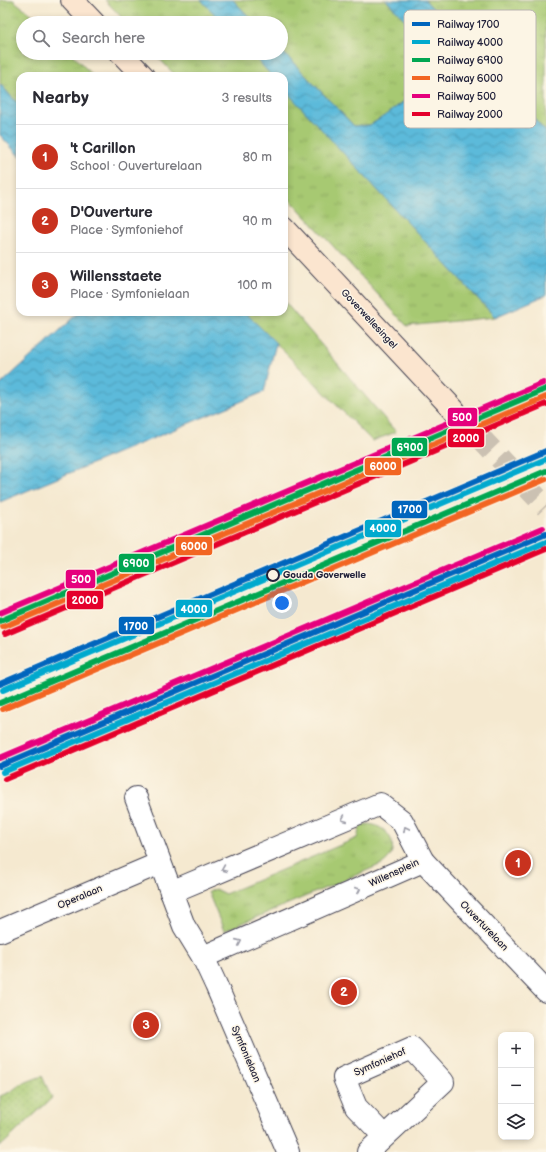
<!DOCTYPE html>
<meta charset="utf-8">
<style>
body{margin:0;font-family:"Balsamiq Sans",sans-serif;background:#f2f2f3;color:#2b2b33}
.controls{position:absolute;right:12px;bottom:12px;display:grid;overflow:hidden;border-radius:8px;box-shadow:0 2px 6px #0003}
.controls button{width:36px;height:36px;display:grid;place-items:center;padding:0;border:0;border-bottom:1px solid #e1e1e2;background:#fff;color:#2b2b33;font:20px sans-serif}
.you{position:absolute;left:282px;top:603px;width:14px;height:14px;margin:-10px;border:3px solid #fff;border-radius:50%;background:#1a73e8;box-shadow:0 0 0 6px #1a73e833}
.badge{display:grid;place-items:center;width:26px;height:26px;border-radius:50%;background:#c8321e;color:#fff;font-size:13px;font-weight:700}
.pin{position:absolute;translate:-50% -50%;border:2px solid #fff;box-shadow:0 1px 4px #0006}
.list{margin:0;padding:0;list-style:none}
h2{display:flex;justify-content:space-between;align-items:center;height:52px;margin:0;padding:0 16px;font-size:17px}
h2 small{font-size:13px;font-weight:400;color:#7c7c81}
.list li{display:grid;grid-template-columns:26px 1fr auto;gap:12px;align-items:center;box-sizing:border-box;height:64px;padding:0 16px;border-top:1px solid #e1e1e2}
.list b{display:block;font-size:15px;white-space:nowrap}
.list p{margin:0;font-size:13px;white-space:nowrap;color:#7c7c81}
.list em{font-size:13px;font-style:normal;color:#7c7c81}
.icon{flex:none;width:22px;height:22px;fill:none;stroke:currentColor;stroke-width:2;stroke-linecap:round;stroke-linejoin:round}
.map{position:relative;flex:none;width:546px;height:1152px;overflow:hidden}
.search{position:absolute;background:#fff;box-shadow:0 2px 6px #0003;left:16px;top:16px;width:272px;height:44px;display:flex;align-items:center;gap:10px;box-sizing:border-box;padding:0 14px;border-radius:22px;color:#7c7c81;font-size:15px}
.panel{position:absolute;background:#fff;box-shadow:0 2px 6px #0003;left:16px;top:72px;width:272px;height:244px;border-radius:12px}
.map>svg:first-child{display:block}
.grass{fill:url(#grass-tufts);stroke:#647656}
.park{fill:url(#park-dots);stroke:#647656}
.water{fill:url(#water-waves);stroke:#3f6e8a}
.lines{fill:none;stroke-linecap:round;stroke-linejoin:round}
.secondary-tunnel{stroke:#cbc1b2;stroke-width:22;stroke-dasharray:22 11;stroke-linecap:butt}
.minor-casing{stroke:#424051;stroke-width:24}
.secondary-casing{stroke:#424051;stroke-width:24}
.minor{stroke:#fff;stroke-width:22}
.secondary{stroke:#fbe5cf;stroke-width:22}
.rail-1-casing{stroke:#fcf5e5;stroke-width:9}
.rail-2-casing{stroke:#fcf5e5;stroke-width:9}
.rail-3-casing{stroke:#fcf5e5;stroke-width:9}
.rail-4-casing{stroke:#fcf5e5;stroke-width:9}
.rail-5-casing{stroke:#fcf5e5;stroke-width:9}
.rail-6-casing{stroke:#fcf5e5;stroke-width:9}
.rail-1{stroke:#0065bd;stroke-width:6}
.rail-2{stroke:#00a9ce;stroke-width:6}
.rail-3{stroke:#00a651;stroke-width:6}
.rail-4{stroke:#f26522;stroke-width:6}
.rail-5{stroke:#e5007d;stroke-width:6}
.rail-6{stroke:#e4002b;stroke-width:6}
.oneway{stroke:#9c9ca7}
.stop-dot{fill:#fcf5e5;stroke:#22223b;stroke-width:2}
.labels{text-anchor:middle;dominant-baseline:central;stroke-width:3;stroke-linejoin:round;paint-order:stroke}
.street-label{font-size:10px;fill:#22223b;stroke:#fcf5e5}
.stop-label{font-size:10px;font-weight:bold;fill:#22223b;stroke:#fcf5e5;text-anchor:start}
.key{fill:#fcf5e5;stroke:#bbb6b2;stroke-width:1}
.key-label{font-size:11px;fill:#22223b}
.line-badge{stroke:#fcf5e5;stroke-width:1.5}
.badge-label{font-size:11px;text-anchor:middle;font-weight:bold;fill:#fff}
</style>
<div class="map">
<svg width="546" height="1152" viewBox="0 0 546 1152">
<defs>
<pattern id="grass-tufts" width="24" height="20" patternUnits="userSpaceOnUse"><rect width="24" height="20" fill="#a7c972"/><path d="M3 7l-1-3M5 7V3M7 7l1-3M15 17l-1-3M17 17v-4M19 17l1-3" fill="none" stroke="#8fac64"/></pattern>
<pattern id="park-dots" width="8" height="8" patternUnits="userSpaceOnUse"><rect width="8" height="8" fill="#a7c972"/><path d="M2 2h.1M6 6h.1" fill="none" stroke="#8fac64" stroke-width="1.8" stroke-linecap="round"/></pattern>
<pattern id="water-waves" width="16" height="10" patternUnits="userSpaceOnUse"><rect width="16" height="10" fill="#5cbada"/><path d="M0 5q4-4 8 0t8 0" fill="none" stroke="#4c97b2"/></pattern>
</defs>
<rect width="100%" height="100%" fill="#fcf5e5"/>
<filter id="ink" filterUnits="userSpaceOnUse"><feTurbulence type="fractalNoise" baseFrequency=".025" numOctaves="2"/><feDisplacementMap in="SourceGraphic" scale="8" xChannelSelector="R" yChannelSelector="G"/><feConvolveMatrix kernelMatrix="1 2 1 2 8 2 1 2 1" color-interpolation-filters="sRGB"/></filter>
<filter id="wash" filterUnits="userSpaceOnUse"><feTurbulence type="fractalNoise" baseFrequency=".012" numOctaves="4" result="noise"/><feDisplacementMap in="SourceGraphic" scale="16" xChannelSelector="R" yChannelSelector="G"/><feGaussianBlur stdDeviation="0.9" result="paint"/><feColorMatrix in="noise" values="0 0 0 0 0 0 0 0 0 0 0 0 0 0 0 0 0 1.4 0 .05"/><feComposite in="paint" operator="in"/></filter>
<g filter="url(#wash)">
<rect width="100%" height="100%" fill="#f5e9d0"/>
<!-- grass -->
<g class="grass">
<polygon points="0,0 13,0 43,23 23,23 23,53 71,53 93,76 20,76 20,106 0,84"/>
<polygon points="105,0 202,0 223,23 127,23"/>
<polygon points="233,0 386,0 411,26 429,52 430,61 423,80 411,96 383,117 370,125 354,126 281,50 281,23 255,23"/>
<polygon points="425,0 546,0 546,132 475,54"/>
<polygon points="154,53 251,53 272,76 176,76"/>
<polygon points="284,88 495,317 407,326 284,193"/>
<polygon points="284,301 396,432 372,441 245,312 284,312"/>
<path d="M365,824C388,823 404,849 382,864L224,931L208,892L215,889L225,894L357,838L360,827Z"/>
</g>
<!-- park -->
<polygon class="park" points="42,1076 52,1098 0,1147 0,1096 10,1092 21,1084"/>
<!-- water -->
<g class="water">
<polygon points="201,0 233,0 255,23 223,23"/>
<polygon points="386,0 425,0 475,54 546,132 546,295 495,317 284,89 284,76 272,76 251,53 281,53 281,50 354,126 370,125 383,117 411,96 423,80 430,61 429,52 411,26"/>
<polygon points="0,84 20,106 20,157 0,135"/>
<polygon points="80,312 245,312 276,343 264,392 0,502 0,385"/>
</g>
</g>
<g filter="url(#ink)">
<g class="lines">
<!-- secondary-tunnel -->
<polyline class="secondary-tunnel" points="454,410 546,507"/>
<!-- minor casing -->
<g class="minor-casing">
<g id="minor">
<polyline points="136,798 184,926 203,957 216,985 288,1152"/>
<polyline points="171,892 380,804 402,821 423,861 546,991"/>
<polyline points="0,931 160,863"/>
<polyline points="203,957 423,861"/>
<polyline points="368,1152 443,1082 412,1048 344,1078 356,1107 384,1136"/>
</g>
</g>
<!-- secondary casing -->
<g class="secondary-casing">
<g id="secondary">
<polyline points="72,0 94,23"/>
<polyline points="121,53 143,76"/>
<polyline points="284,228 454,410"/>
</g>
</g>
<!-- minor -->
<use href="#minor" class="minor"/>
<!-- secondary -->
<use href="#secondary" class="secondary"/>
<!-- rail-1 casing -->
<g class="rail-1-casing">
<g id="rail-1">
<polyline points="0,684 546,451"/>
<polyline points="0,766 546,534"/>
</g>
</g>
<!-- rail-2 casing -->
<g class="rail-2-casing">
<g id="rail-2">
<polyline points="3,690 546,459"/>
<polyline points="3,772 546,542"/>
</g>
</g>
<!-- rail-3 casing -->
<g class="rail-3-casing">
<g id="rail-3">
<polyline points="0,621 546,389"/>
<polyline points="0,703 546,471"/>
</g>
</g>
<!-- rail-4 casing -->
<g class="rail-4-casing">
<g id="rail-4">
<polyline points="3,627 546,397"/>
<polyline points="3,709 546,479"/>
</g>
</g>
<!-- rail-5 casing -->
<g class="rail-5-casing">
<g id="rail-5">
<polyline points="0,613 543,383"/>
<polyline points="0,758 543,528"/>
</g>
</g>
<!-- rail-6 casing -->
<g class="rail-6-casing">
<g id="rail-6">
<polyline points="5,634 546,404"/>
<polyline points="5,779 546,549"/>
</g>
</g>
<!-- rail-1 -->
<use href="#rail-1" class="rail-1"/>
<!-- rail-2 -->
<use href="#rail-2" class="rail-2"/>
<!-- rail-3 -->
<use href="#rail-3" class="rail-3"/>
<!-- rail-4 -->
<use href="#rail-4" class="rail-4"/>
<!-- rail-5 -->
<use href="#rail-5" class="rail-5"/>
<!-- rail-6 -->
<use href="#rail-6" class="rail-6"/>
</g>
<!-- one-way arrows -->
<defs><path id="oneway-chevron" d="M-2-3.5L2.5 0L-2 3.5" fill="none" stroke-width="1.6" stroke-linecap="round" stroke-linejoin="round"/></defs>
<g class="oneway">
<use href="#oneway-chevron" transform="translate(344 819) rotate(157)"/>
<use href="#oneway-chevron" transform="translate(406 829) rotate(-117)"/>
<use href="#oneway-chevron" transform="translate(224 869) rotate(157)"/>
<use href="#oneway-chevron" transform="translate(358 890) rotate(-24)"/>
<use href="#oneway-chevron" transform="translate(239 942) rotate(-24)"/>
</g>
</g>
<!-- markers -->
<circle class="stop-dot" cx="273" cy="575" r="6"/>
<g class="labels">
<!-- street labels -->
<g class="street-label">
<text transform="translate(369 319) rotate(47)">Goverwellesingel</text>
<text transform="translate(394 873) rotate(-25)">Willensplein</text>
<text transform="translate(80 897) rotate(-23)">Operalaan</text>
<text transform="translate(484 926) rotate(46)">Ouverturelaan</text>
<text transform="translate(246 1054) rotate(67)">Symfonielaan</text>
<text transform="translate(380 1062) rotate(-24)">Symfoniehof</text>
</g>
<!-- stop labels -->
<g class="stop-label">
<text x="283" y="575">Gouda Goverwelle</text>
</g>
</g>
<!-- legend -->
<rect x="404" y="10" width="132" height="118" rx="6" class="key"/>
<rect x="412" y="22" width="18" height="4" fill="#0065bd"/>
<rect x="412" y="40" width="18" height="4" fill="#00a9ce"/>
<rect x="412" y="58" width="18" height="4" fill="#00a651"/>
<rect x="412" y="76" width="18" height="4" fill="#f26522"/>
<rect x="412" y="94" width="18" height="4" fill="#e5007d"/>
<rect x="412" y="112" width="18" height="4" fill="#e4002b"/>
<g class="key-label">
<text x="437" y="28">Railway 1700</text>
<text x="437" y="46">Railway 4000</text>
<text x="437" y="64">Railway 6900</text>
<text x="437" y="82">Railway 6000</text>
<text x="437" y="100">Railway 500</text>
<text x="437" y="118">Railway 2000</text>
</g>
<g class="line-badge">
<rect x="447" y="407" width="31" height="20" rx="4" fill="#e5007d"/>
<rect x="447" y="428" width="38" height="20" rx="4" fill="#e4002b"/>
<rect x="391" y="437" width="37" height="20" rx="4" fill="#00a651"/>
<rect x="364" y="457" width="38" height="19" rx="4" fill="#f26522"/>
<rect x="391" y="500" width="37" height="19" rx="4" fill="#0065bd"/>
<rect x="364" y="519" width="38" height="19" rx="4" fill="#00a9ce"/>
<rect x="175" y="536" width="38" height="20" rx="4" fill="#f26522"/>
<rect x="118" y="553" width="37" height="20" rx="4" fill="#00a651"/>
<rect x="65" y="569" width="31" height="20" rx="4" fill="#e5007d"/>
<rect x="66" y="590" width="38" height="20" rx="4" fill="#e4002b"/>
<rect x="175" y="599" width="38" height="19" rx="4" fill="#00a9ce"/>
<rect x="118" y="616" width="37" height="19" rx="4" fill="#0065bd"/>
</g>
<g class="badge-label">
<text x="462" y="421">500</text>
<text x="466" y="442">2000</text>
<text x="410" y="451">6900</text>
<text x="383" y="470">6000</text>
<text x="410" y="513">1700</text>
<text x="383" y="532">4000</text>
<text x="194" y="550">6000</text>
<text x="136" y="567">6900</text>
<text x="81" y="583">500</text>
<text x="85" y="604">2000</text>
<text x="194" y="613">4000</text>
<text x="136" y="630">1700</text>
</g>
</svg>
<div class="controls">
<button>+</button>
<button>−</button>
<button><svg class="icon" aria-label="layers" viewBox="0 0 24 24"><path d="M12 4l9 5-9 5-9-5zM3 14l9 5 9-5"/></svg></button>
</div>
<div class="you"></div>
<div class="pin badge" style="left:518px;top:863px">1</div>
<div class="pin badge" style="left:344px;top:992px">2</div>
<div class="pin badge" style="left:146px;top:1025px">3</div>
<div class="search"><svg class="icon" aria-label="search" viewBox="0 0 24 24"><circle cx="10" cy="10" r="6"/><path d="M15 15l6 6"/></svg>Search here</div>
<section class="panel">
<h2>Nearby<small>3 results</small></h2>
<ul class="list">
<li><span class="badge">1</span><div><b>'t Carillon</b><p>School · Ouverturelaan</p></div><em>80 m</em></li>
<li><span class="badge">2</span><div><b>D'Ouverture</b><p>Place · Symfoniehof</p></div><em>90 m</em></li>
<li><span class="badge">3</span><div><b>Willensstaete</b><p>Place · Symfonielaan</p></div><em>100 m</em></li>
</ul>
</section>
</div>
